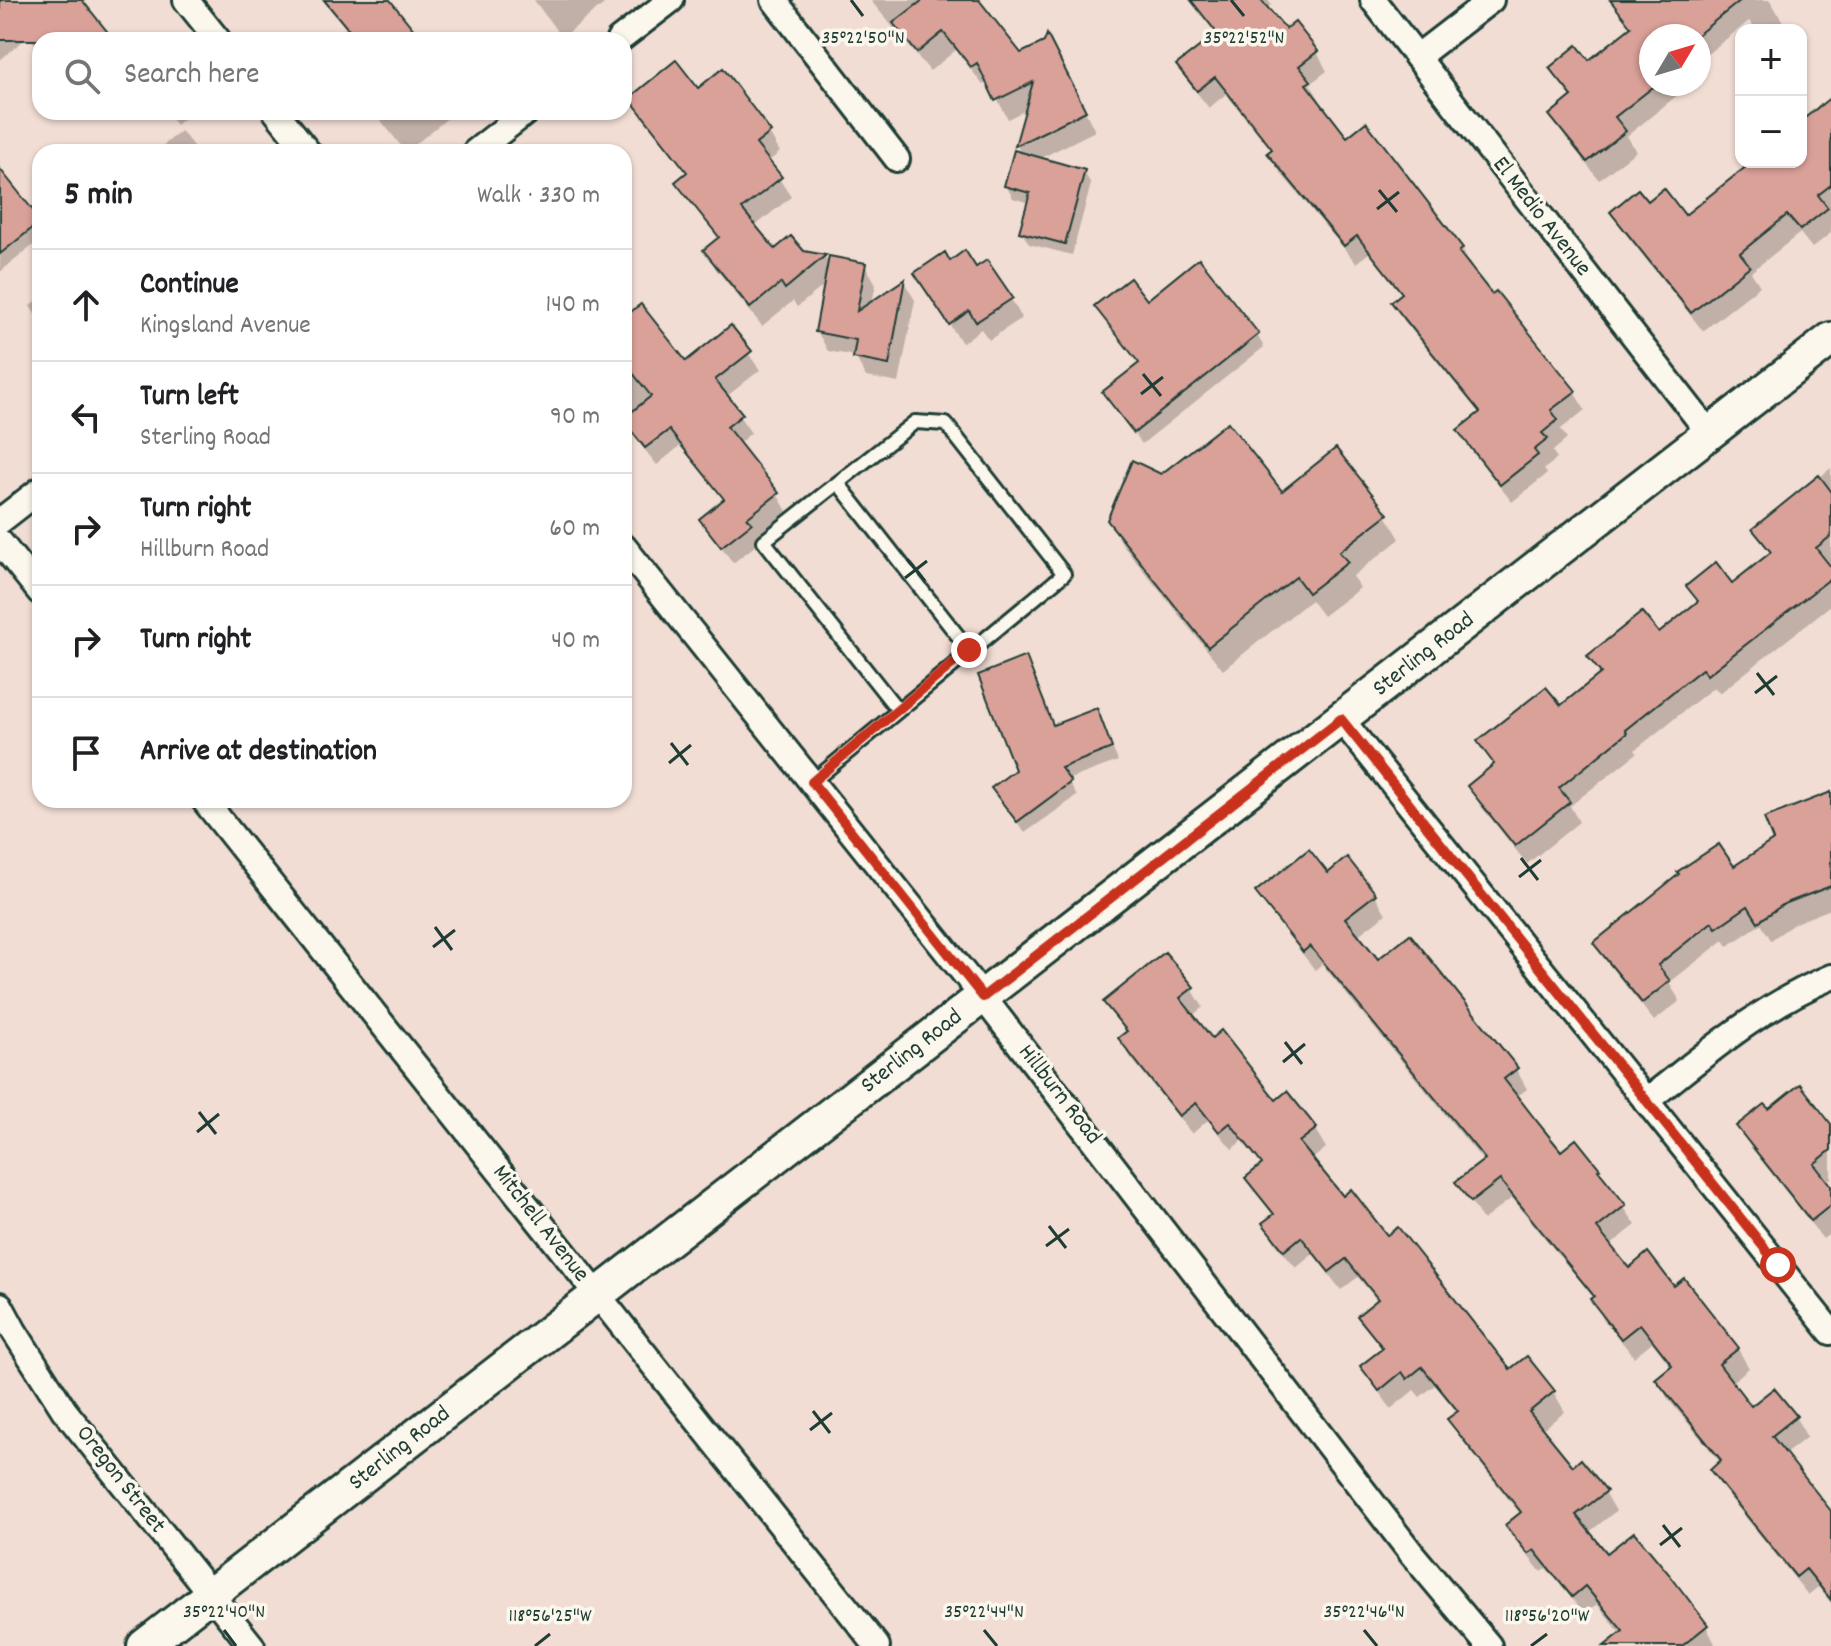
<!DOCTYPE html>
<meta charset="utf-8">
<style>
body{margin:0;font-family:Dekko,sans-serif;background:#f2f2f2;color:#202124}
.controls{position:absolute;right:24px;top:24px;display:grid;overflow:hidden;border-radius:16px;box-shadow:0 2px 6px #0004}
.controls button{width:72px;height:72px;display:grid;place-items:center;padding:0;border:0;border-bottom:2px solid #e0e0e0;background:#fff;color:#202124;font:40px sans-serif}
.compass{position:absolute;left:1639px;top:24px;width:72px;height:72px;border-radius:50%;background:#fff;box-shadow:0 2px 6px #0004;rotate:52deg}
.stop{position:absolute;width:24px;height:24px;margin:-18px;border:6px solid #c8321e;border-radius:50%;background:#fff}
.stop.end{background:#c8321e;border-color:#fff;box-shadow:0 2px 8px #0008}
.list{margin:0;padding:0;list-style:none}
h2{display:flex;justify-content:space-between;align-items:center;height:104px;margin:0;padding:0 32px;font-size:34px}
h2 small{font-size:26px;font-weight:400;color:#757577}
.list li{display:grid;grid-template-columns:52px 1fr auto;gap:24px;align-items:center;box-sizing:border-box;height:112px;padding:0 32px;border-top:2px solid #e0e0e0}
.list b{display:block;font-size:30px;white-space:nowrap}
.list p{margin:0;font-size:26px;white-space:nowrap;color:#757577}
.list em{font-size:26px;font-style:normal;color:#757577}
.icon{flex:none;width:44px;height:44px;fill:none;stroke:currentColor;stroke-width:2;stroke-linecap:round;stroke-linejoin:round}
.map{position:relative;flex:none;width:1831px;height:1646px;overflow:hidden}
.search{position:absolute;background:#fff;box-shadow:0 2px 6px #0004;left:32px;top:32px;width:600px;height:88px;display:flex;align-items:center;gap:20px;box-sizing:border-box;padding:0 28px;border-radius:24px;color:#757577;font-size:30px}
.panel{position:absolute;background:#fff;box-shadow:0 2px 6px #0004;left:32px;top:144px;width:600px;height:664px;border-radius:24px}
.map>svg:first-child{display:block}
.shadow{fill:#0003}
.building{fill:#daa199;stroke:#1f3d34;stroke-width:2}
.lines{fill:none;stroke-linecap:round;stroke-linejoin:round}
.service-casing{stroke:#1f3d34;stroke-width:18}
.minor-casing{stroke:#1f3d34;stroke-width:30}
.tertiary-casing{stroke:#1f3d34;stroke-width:38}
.service{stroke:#fbf7ec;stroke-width:12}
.minor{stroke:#fbf7ec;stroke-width:24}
.tertiary{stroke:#fbf7ec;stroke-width:32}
.route{stroke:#c8321e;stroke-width:10}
.ticks{fill:none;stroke:#1f3d34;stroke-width:3}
.labels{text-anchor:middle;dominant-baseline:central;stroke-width:7;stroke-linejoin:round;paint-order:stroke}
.street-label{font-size:24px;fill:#1f3d34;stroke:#fbf7ec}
.ticks-label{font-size:20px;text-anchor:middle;fill:#1f3d34;stroke:#fbf7ec;stroke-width:7;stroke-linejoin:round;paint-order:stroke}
</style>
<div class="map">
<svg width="1831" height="1646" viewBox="0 0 1831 1646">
<rect width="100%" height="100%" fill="#f1ddd3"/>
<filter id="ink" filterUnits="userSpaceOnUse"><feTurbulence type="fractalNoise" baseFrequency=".0125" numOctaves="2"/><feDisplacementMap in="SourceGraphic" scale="16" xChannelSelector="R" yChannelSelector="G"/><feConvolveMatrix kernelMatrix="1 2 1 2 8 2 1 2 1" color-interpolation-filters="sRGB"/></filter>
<g filter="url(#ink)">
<!-- shadow -->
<g class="shadow">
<polygon points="0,0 80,0 112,40 40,40 40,50 29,36 0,60"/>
<polygon points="323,0 387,0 419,40 331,40 346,28"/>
<polygon points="534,0 609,0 562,38"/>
<polygon points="870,0 976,0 1020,56 1057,55 1095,131 1039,159 1084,172 1091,184 1072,255 1029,244 1021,231 1029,203 1013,198 1006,186 1022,154 1017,146 1027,109 1008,119 988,82 983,85 956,50 930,71"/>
<polygon points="1189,0 1268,0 1271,5 1266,9 1286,32 1295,25 1317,52 1327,71 1310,84 1320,100 1317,102 1347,140 1366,125 1462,249 1472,268 1470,269 1574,392 1585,410 1561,429 1567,439 1553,451 1557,459 1544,469 1547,474 1512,502 1470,449 1459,430 1480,414 1404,321 1394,302 1402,295 1369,253 1356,263 1280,172 1269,154 1273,152 1226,94 1209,108 1189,83 1179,65 1217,35"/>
<polygon points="1618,0 1770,0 1783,22 1773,30 1756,30 1749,21 1701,59 1708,71 1699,78 1699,36 1651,36 1651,84 1691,84 1627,136 1636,151 1599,180 1563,134 1552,115 1572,99 1551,68 1589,63 1631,29 1615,3"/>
<polygon points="447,30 455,40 435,40"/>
<polygon points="698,91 769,133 780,152 768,162 791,197 754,227 774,252 802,253 825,257 829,265 865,265 876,284 872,303 904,282 915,300 899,383 866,377 855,356 828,351 817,331 826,284 797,307 793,301 762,326 716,269 705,250 719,239 689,201 678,182 688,174 642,117 631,98"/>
<polygon points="1831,100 1831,233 1812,248 1800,233 1751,272 1760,286 1703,331 1624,232 1613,212 1648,204 1685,218 1754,162 1801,162 1801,124"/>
<polygon points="166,112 192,112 176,125"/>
<polygon points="374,112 455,112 406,152"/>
<polygon points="181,131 198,152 155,152"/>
<polygon points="4,178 40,223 40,240 0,272 0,181"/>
<polygon points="950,264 976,270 1011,299 1022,318 989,340 981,329 962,343 928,293"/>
<polygon points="40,298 40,322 30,306"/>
<polygon points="624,301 686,364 730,328 760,370 726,397 751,433 738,444 777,494 787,511 757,536 760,542 733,563 702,520 725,501 680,446 657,465 624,424"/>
<polygon points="1147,303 1257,335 1264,347 1142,444 1104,393 1140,364 1097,307"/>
<polygon points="1831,468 1831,605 1720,693 1714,687 1635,750 1637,753 1570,806 1579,822 1527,864 1480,805 1469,786 1495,766 1480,742 1561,707 1601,676 1590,657 1659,636 1698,603 1689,586 1732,586 1771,555 1755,529"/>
<polygon points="1161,476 1282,494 1386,515 1400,539 1353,576 1360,588 1323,616 1311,600 1223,670 1123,545 1109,520"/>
<polygon points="1025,658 1054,727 1096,710 1118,761 1067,780 1077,796 1025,833 1001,801 1018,771"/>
<polygon points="1831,794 1831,909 1795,923 1771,940 1761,924 1728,946 1724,940 1669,983 1680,1001 1654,1021 1607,962 1596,943 1734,869 1776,841"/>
<polygon points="1328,875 1375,895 1386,914 1357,936 1378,962 1516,1069 1527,1089 1515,1098 1561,1154 1576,1142 1598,1170 1636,1225 1609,1246 1628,1271 1674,1288 1683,1281 1738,1349 1749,1368 1731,1383 1751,1409 1774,1390 1796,1418 1807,1437 1784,1455 1828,1511 1831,1509 1831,1603 1818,1587 1808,1595 1723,1489 1712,1470 1721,1463 1668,1399 1657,1380 1672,1368 1652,1342 1634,1357 1603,1319 1594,1298 1512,1198 1483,1220 1458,1183 1484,1162 1322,964 1315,970 1269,911 1258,892"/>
<polygon points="1165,955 1192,989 1203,1007 1192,1016 1211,1040 1276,1103 1315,1129 1326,1148 1311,1160 1342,1198 1387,1238 1510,1372 1527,1359 1554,1393 1565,1412 1541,1430 1573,1468 1605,1492 1616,1511 1588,1533 1607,1556 1706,1626 1716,1646 1631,1646 1597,1604 1585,1614 1546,1568 1541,1572 1519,1545 1508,1526 1521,1515 1461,1439 1450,1420 1458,1413 1435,1385 1420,1397 1414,1390 1391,1409 1362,1367 1383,1351 1359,1316 1378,1302 1358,1277 1341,1290 1313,1254 1296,1268 1275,1243 1264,1224 1274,1216 1248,1178 1262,1166 1242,1141 1232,1149 1208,1120 1192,1134 1131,1058 1120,1039 1127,1034 1106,1002"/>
<polygon points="1769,1111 1831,1127 1831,1178 1826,1182 1831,1189 1831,1233 1823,1239 1750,1146 1739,1127"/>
</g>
<!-- building -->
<g class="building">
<polygon points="0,0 82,0 114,40 0,40"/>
<polygon points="324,0 390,0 422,40 357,40"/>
<polygon points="923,0 979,0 1021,53 1044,42 1047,34 1086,111 1015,146 1033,82 995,101 977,63 971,67 943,32 917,53 893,23"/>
<polygon points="1191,0 1261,0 1286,29 1295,22 1318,51 1299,66 1311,81 1306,84 1347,137 1366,122 1463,248 1459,252 1492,294 1496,291 1576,391 1551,410 1558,420 1542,433 1548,439 1534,450 1538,455 1500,485 1457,430 1480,412 1391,302 1402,293 1357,236 1344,246 1267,153 1272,149 1215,77 1197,91 1176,65 1217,33"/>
<polygon points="1610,0 1741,0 1696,36 1651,36 1651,84 1657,84 1615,117 1626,131 1587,162 1549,115 1572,96 1549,68 1577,45 1589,60 1631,27"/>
<polygon points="676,60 698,88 723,68 771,132 756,144 782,177 742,209 775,249 791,236 804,251 826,255 785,289 781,283 750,308 703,250 719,237 675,182 687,172 629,98"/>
<polygon points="1831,97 1831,185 1818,195 1828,208 1800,230 1787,215 1740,253 1750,266 1691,313 1610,212 1638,189 1648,201 1664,188 1685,215 1752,162 1801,162 1801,121"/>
<polygon points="1014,150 1085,170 1065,244 1019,232 1030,193 1004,186"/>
<polygon points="0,169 40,219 40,222 0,254"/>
<polygon points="965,250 976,267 987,260 1013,298 976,322 969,311 949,325 914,273 945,252 950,261"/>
<polygon points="829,256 866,263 857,311 905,279 889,365 853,358 856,340 815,332"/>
<polygon points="1199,258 1259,334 1134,433 1102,392 1139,363 1094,306 1130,278 1147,300"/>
<polygon points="641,304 686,361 731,325 752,351 715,380 743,414 727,427 779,493 747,518 752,523 721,547 699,519 724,499 669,430 645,448 624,422 624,418 651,396 624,362 624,317"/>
<polygon points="1228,422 1282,491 1336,448 1388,514 1339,552 1348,562 1308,593 1296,577 1208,647 1107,520 1132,460 1161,474"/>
<polygon points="1819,475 1831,491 1831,536 1816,548 1831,567 1831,578 1707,675 1702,669 1625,730 1627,733 1559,788 1570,802 1515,846 1467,786 1494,764 1477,741 1546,687 1561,705 1601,673 1587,656 1642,612 1659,633 1698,601 1686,586 1716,562 1732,583 1771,552 1752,529"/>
<polygon points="1026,656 1053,725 1097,708 1112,748 1061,768 1071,782 1017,822 991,788 1015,770 978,675"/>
<polygon points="1831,792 1831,886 1784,904 1758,922 1748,906 1716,928 1712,922 1658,965 1670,981 1642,1003 1593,943 1679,874 1677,872 1719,844 1734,866 1773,840 1764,818"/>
<polygon points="1309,849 1328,873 1347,857 1376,894 1345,918 1378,959 1410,934 1518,1068 1504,1079 1535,1119 1561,1151 1576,1139 1600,1169 1598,1170 1626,1205 1597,1228 1629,1268 1648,1252 1674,1286 1684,1278 1739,1348 1719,1364 1751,1406 1774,1388 1797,1416 1772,1436 1831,1511 1831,1600 1806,1569 1796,1577 1710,1470 1721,1460 1655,1379 1672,1365 1640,1324 1621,1339 1590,1299 1594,1296 1500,1180 1471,1202 1455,1182 1485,1159 1310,946 1303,952 1255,892"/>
<polygon points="1165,952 1194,987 1180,998 1212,1038 1221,1030 1276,1100 1287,1091 1317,1128 1299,1142 1343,1196 1351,1189 1387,1235 1398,1227 1510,1369 1527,1356 1555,1391 1529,1412 1573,1466 1581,1459 1607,1491 1576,1515 1607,1553 1634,1532 1669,1574 1708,1625 1682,1646 1604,1646 1623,1631 1585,1586 1572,1597 1534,1550 1528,1554 1505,1525 1521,1512 1447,1419 1458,1411 1422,1367 1407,1379 1402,1372 1379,1391 1360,1366 1383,1348 1357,1316 1378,1299 1346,1259 1329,1272 1301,1237 1284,1251 1262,1223 1274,1214 1245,1178 1262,1164 1230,1123 1219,1132 1196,1103 1179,1116 1118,1038 1127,1031 1103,1002"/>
<polygon points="1800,1084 1831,1124 1831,1150 1814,1164 1831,1186 1831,1205 1811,1221 1736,1126 1764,1104 1769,1109"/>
</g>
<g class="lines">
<!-- service casing -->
<g class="service-casing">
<g id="service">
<polyline points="838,483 969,650"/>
<polyline points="812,782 1064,574 946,424 915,422 764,541 897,709"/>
</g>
</g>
<!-- minor casing -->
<g class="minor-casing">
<g id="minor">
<polyline points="186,0 218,40"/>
<polyline points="774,0 897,159"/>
<polyline points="1373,0 1710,434"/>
<polyline points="619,40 671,0"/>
<polyline points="1417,57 1491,0"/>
<polyline points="276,112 308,152"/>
<polyline points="475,152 526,112"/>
<polyline points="0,521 40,490"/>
<polyline points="0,542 40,592"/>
<polyline points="624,547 983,997 1412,1554 1489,1646"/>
<polyline points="1341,719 1831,1332"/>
<polyline points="204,800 877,1646"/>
<path d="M1646,1101C1705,1055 1761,1006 1831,977"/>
<polyline points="0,1305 14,1331 64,1410 252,1646"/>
</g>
</g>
<!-- tertiary casing -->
<g class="tertiary-casing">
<polyline id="tertiary" points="144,1646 1831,339"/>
</g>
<!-- service -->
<use href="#service" class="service"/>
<!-- minor -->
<use href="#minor" class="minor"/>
<!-- tertiary -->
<use href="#tertiary" class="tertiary"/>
</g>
</g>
<g class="lines" filter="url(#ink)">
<!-- route -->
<polyline class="route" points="969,650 812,782 983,997 1341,719 1778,1265"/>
</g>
<!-- ticks -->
<path class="ticks" d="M851,0L863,16M1231,0L1244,16M1379,190L1397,212M1377,209L1399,192M1143,374L1161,396M1141,394L1163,377M907,559L925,581M905,578L927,561M1757,673L1774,695M1755,693L1777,676M671,743L688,765M669,763L691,745M1521,858L1538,880M1519,877L1541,860M435,927L452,950M433,947L455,930M1285,1042L1302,1064M1283,1062L1305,1044M199,1112L216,1134M197,1132L219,1114M1049,1226L1066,1248M1046,1246L1069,1229M813,1411L830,1433M810,1430L832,1413M1663,1525L1680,1547M1660,1545L1682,1528M224,1630L236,1646M984,1630L997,1646M1364,1630L1377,1646M535,1646L550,1634M1531,1646L1547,1634"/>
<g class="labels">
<!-- street labels -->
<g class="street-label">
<text transform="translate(1541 217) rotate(52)">El Medio Avenue</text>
<text transform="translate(1424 655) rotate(-38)">Sterling Road</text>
<text transform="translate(912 1052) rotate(-38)">Sterling Road</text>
<text transform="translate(1059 1095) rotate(52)">Hillburn Road</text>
<text transform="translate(540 1224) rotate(52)">Mitchell Avenue</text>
<text transform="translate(400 1449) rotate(-38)">Sterling Road</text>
<text transform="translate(120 1480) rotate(52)">Oregon Street</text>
</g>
</g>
<g class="ticks-label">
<text x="863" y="43">35°22'50"N</text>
<text x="1244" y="43">35°22'52"N</text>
<text x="224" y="1617">35°22'40"N</text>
<text x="984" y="1617">35°22'44"N</text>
<text x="1364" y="1617">35°22'46"N</text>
<text x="550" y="1621">118°56'25"W</text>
<text x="1547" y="1621">118°56'20"W</text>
</g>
</svg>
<div class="controls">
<button>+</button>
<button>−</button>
</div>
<svg class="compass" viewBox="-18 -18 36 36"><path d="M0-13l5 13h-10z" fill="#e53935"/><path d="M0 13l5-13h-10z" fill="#757577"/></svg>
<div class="stop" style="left:1778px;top:1265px"></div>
<div class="stop end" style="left:969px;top:650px"></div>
<div class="search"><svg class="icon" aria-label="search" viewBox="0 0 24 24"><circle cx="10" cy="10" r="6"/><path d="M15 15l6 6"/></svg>Search here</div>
<section class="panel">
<h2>5 min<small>Walk · 330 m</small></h2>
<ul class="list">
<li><svg class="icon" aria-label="ahead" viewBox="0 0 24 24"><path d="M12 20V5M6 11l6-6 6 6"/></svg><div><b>Continue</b><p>Kingsland Avenue</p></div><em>140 m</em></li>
<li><svg class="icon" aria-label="left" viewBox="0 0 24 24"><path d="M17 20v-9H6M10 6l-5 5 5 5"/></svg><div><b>Turn left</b><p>Sterling Road</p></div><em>90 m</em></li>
<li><svg class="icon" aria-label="right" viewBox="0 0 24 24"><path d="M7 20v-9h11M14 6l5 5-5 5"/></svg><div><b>Turn right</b><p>Hillburn Road</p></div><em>60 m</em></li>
<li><svg class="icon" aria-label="right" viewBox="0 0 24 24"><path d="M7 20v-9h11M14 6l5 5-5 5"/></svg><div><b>Turn right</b></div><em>40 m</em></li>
<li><svg class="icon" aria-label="arrive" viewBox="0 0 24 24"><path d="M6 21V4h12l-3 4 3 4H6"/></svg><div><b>Arrive at destination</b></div></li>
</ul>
</section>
</div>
